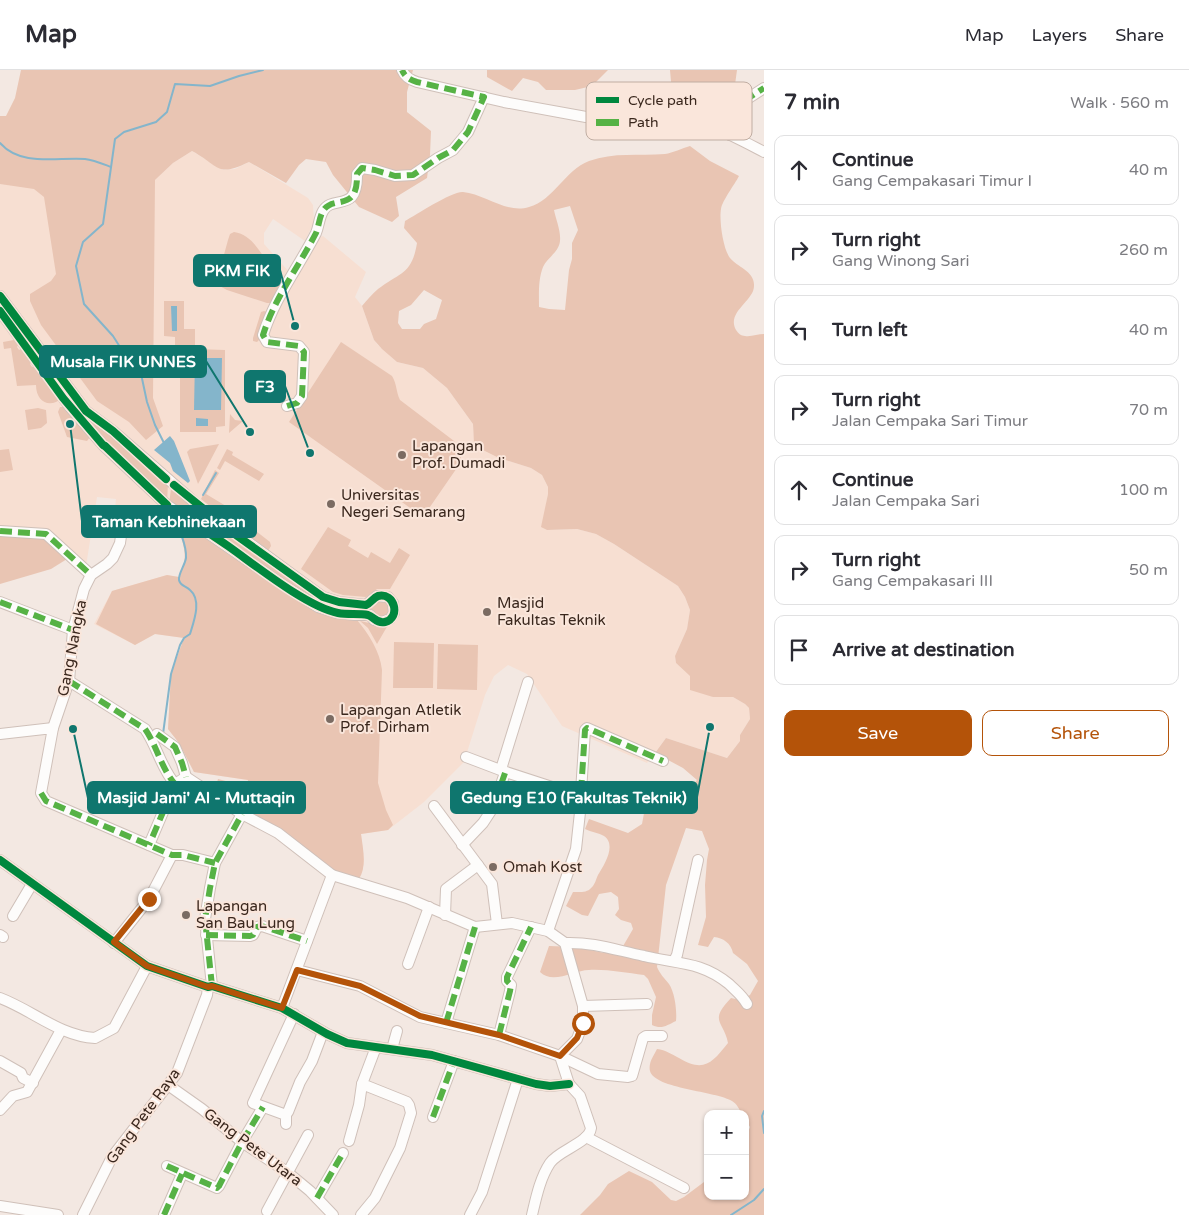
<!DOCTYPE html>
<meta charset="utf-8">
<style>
body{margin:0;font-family:"Varela Round",sans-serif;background:#f7f7f7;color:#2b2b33}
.controls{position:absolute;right:15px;bottom:15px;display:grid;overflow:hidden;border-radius:10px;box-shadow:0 1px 4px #0004}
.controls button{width:45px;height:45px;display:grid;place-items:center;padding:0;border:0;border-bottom:1px solid #e1e1e2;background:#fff;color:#2b2b33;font:25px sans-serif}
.stop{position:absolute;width:15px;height:15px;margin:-11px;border:4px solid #b45309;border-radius:50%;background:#fff}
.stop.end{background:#b45309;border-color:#fff;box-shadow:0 1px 5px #0008}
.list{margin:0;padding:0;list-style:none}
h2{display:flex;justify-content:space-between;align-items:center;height:65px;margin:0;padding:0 20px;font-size:21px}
h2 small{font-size:16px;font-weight:400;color:#7c7c81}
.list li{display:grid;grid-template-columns:32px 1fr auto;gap:15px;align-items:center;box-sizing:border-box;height:70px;margin:0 10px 10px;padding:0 10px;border:1px solid #e1e1e2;border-radius:10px}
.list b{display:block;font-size:19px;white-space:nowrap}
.list p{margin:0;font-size:16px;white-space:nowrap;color:#7c7c81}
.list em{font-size:16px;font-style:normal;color:#7c7c81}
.actions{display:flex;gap:10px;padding:15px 20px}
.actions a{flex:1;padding:11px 0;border:1px solid #b45309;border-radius:10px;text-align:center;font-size:18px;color:#b45309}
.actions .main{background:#b45309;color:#fff}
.icon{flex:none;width:28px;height:28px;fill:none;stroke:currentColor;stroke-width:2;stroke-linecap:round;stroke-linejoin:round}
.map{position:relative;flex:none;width:764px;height:1145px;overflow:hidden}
header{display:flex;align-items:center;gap:30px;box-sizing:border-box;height:70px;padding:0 25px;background:#fff;border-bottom:1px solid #e1e1e2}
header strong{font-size:24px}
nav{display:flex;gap:28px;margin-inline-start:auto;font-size:18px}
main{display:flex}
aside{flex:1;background:#fff}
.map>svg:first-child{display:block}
.built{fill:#f7dfd2}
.green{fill:#e9c5b3;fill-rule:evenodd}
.water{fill:#84b5cb}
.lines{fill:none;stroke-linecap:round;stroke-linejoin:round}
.stream{stroke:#84b5cb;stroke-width:2}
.minor-casing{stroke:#cfc0b9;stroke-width:12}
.minor{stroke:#fdfcfb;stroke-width:10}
.quiet{stroke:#56b245;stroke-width:6;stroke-dasharray:12 6;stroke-linecap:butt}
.cycleway-casing{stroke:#fae6db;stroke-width:11}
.cycleway{stroke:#00873e;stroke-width:8}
.route{stroke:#b45309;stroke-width:6}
.poi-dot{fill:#7b6b62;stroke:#fae6db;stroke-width:2}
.labels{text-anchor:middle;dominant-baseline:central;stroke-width:4;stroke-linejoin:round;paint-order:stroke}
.poi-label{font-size:15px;fill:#3a271d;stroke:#fae6db;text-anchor:start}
.street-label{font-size:15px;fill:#3a271d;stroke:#fae6db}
.key{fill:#fae6db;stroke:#c0ada2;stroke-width:1}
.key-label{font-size:14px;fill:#3a271d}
.leader{fill:none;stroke:#0f766e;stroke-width:2}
.callout-dot{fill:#0f766e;stroke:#fae6db;stroke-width:2}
.callout{fill:#0f766e;stroke:#0f766e;stroke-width:2}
.callout-label{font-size:16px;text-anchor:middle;font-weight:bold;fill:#fff}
</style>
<header>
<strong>Map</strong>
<nav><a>Map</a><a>Layers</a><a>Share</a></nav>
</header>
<main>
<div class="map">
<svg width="764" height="1145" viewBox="0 0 764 1145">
<rect width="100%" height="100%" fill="#f3e8e2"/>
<!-- built -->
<polygon class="built" points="0,51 155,110 173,93 192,81 223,100 235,99 249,92 308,128 313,135 314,152 305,171 273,149 264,163 264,174 291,204 318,168 323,166 366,202 355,227 362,236 374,270 378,275 397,292 423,298 447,318 473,354 474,367 499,388 531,398 542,405 548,417 548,424 542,457 547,460 577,459 596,464 614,474 678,516 685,527 690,540 687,559 675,586 676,593 713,627 733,627 745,634 749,638 750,649 740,665 740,671 727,688 666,668 647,693 562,656 527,604 508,595 494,606 485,625 464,692 424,732 388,760 361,764 364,791 362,803 278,760 244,737 248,710 194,702 179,673 168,659 171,604 184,568 155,564 135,575 94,554 112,521 167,505 179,507 184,497 186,485 178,456 172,444 115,439 116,429 97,427 86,496 0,459"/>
<!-- green -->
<g class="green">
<path d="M21,0H413L407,22V42L431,61L430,85L427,108L396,127L399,146L392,152L359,137L333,105L326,92L306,89L299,95L286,113L249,92C216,108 220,96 192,81L173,93L155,110L153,328L163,356L146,370L129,352L97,331L41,255L30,231V224L51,211L56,204L44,127L34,119L0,114V46H6L15,28Z"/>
<polygon points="487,0 616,0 608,0 592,16 575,20 546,20 538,12 523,8 512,21 487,7"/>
<polygon points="670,0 737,0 734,22 716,29 701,44 678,34 672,23"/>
<path d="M690,76L710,91L739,106C735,114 722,131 721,139C719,150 723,179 730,188C737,197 755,201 754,216C754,231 726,242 736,260C738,263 741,266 745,266C751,267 758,264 764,264V1145H580L600,1125L608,1114L629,1101L652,1112L671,1130L676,1131L684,1127L708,1109V1126H745V1071L750,1057L745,1049V1044H742C739,1039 737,1034 732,1031C716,1021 655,1019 650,1001C648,993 654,985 657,979C666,980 671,984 679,988C704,1003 712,993 728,973C724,951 708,952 731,928L740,930L750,925L758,911L747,894L733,883C731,873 723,868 714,867L708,877L698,875L706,847L705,815L707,790L709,779L702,761L686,758L666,815L657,897C660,904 664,908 669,914C675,923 677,941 676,951C667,955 662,960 652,955V945L656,927L648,909L644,905C626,903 607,899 589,900C574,900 553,915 540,902L549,876L577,877L604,883H619L633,859L631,853L621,850L615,845L619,839L618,827L611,822L599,824L588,846L582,845L566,836L573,822C579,822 587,823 591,818C595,815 596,809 598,805C604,795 617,775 604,766C599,763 591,762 585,759L589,749L628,763L642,754L648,722L654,718L662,722L683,725L697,710L683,698L655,683L666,668L727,688L740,671V665L750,649L749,638L745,634L733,627H713L690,620V606L676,593L675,586L687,559L690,540L685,527L678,516L614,474L596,464L577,459L547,460L541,457L548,424V417L542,405L531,398L499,388L479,378L474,373L473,354L447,318L423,298L397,292L382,279L374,270L362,236C367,230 372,224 378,219C401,202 412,204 417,173L404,158L405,151C416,145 452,121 463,122C485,124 506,144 529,137C554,130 565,100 589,91C614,82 639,86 665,84C673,83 682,78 690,76ZM570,136L578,160L572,173V189L569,200L565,240L549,239L539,237C539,224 538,210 543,197C547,188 559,182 560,171C561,161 556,150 554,140ZM424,220L442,230L436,249L424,254L420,259H402L398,253L399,241L411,235Z"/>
<path d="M234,162C253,165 260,183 271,197L269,212L278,213L281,217L271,233H267L227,220L216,214L228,170L230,164Z"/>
<path d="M0,226L79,334L168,411L167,435L62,328C50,339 36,332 36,315L17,316L11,278L4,279L3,272L14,270L18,275L17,277L19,280L21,279L31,293L30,294L32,297L34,296L42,308L45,305L0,241Z"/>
<polygon points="164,231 184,231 184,259 195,259 195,279 225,280 225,356 216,357 216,362 180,362 180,279 175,279 175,267 164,266"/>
<polygon points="264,241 267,242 267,245 259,270 257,272 253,271 253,268 261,242"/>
<path d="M341,272L392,306C397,314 396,322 400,330L458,374L461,381V392L423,447L289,352Z"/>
<polygon points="60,337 63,337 90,367 87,371 67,367 58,342"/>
<polygon points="38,338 46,340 47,353 41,358 28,360 25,340"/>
<polygon points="230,344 235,350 243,351 229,363"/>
<polygon points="219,374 198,414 187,382 190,379"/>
<polygon points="9,379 13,400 0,402 0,380"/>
<polygon points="227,379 233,382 232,385 264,404 259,411 225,391 220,400 217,398"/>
<polygon points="215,400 219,403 206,424 236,442 230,452 201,429"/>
<polygon points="174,415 188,432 188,436 184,442 169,434 171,419"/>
<polygon points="193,436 323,527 369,534 390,528 390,549 330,541 187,447 187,441"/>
<path d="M183,452L306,536L329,546L357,550C369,564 380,582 382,600L378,713L386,740L393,755L388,760L361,764C363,779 367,796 359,809L331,801L244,737L248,710L194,702L179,673L168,659L171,604L184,568L155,564L135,575L96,554L112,521L167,505L179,507C189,487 184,477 178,456Z"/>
<polygon points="328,457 351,470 348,476 368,488 371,482 390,493 399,478 410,485 390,519 377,519 366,527 343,525 333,522 301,499"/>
<polygon points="246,459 252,458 270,472 271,476 268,481 244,463"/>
<polygon points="0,465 43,468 67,489 51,499 0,514"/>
<polygon points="360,551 384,556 388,555 377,574 368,558"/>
<polygon points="394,572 434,573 433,618 393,618"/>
<polygon points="438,574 478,575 477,620 437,619"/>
<polygon points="218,709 241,715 238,729 214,722"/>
</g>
<!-- water -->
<g class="water">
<polygon points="171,236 177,236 177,261 172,261"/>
<polygon points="195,288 222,288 221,340 194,340"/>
<polygon points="196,348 208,349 208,356 196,356"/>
<polygon points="170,366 174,371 190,411 188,413 173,401 170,393 154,380"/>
</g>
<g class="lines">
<!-- stream -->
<g class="stream">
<path d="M0,73C21,97 57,87 85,89C94,90 103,94 111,97"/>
<polyline points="164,373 155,355 147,332 140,299 127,288 113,266 84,234 76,196 83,172 103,154 115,69 124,62 156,52 167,42 175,14 210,16 239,6 263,0"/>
<polyline points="203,425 216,403"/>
<path d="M163,664L171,604L180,575L184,568L190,564C194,551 202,530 190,520C186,516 180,516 179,510C178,504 185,495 186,488C187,476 178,455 172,444"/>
<polyline points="182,713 200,722"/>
<polyline points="764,1041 762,1046 764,1063"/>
<polyline points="731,1145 754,1130 764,1119"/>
</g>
<!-- minor casing -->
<g class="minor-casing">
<g id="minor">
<path d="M402,0C405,7 410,10 417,12L504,32L586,47C611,50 637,43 663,45C699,47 733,66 764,82"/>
<polyline points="730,65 747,29 764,18"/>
<polyline points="0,226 86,341 113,361 200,437 323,527 339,532 366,535 377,526 388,527 393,533 394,543 390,549 382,552 374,550 370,545 355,545 337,543 318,537 286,517 167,435 103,375 70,337 0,241"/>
<path d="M287,336L297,333L302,326L304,282L299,276L267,272L263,265C275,227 298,198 316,163C319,156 319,148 323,141C333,124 358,144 357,104L362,98L375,100L395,106L413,105L438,88L453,80L468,62L484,27"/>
<polyline points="0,461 46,464 91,505"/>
<polyline points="0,532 73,560"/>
<path d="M69,611L145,659C157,676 161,698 175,714L149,775"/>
<polyline points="528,612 502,696 503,701 558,719 580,721 582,724 576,779 548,861"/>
<polyline points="53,658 69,611 73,560 84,519 91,505 107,494 113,488 120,473 122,459 128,457"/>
<polyline points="0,664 53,658 41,723 46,731 172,785 183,785 215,793"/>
<polyline points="157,664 175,677 182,693 186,707"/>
<polyline points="466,687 503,701"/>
<polyline points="175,714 186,707 242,744 278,763 332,805 407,828 475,857 512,853 548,861 565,873 583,936 583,953 577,969 560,986 569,1014"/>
<polyline points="581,722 585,660 587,658 663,691"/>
<polyline points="434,736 492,814 497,854"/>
<polyline points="462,775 483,753 498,730 498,723 505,703"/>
<polyline points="0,790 147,896 208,917 212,916 282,938 327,964 347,973 432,985 536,1014 550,1016 569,1014"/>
<polyline points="445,845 446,819 478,795"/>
<polyline points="13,846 32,814"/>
<polyline points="0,865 3,867"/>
<polyline points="206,865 250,866 253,865 257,857 262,856 307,871"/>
<polyline points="114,873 149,829 172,785"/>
<path d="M565,873C594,872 615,880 644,886C677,894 701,891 729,914C736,921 742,925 747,934"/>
<polyline points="674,891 677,885 698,790"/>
<polyline points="408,894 429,837"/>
<polyline points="297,900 360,916 420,947 499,965 560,986 598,1004 628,1007 632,1006 643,968 646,966 662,966"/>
<polyline points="212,916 205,849 210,818 215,793 242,744"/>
<path d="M0,928C32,940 60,966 95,968L114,958L147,896"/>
<polyline points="583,936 647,934"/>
<polyline points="282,938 332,805"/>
<polyline points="446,953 475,857"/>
<polyline points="499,965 510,921 511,915 507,911 507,907 531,857"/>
<polyline points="392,979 397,961"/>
<polyline points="0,991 21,1003 23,1008 33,1013"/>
<polyline points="168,1015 202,1039 242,1072 287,1102 310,1121 333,1145"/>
<polyline points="0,1040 13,1026 27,1022 61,960"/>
<polyline points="288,1042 300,1012 312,991 323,962"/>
<polyline points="433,1047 454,991"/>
<polyline points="286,1054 286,1045 253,1033 294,944"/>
<polyline points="586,1067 684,1118"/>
<polyline points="349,1071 359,1035 362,1014"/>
<polyline points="167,1096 217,1118 219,1116 242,1072 263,1037"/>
<polyline points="317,1128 343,1083"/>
<polyline points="0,1136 58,1145"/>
<polyline points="267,1141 308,1065"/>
<polyline points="83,1145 112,1087 177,1003 207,925 208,917"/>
<polyline points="164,1145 182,1104"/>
<polyline points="361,1145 375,1128 400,1078 411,1043 409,1035 407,1032 362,1014 376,977"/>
<polyline points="470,1145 482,1122 518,1009"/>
<path d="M532,1145C536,1128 540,1108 550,1093C559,1080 589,1073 591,1058L580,1026L569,1014"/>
</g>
</g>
<!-- minor -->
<use href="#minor" class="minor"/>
<!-- quiet -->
<g class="quiet">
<polyline points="730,65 747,29 764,18"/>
<path d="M287,336L297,333L302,326L304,282L299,276L267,272L263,265C275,227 298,198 316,163C319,156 319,148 323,141C333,124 358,144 357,104L362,98L375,100L395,106L413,105L438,88L453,80L468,62L484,27L417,12C410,10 405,7 402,0"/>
<polyline points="0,461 46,464 91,505"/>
<polyline points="0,532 73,560"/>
<path d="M69,611L145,659C157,676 161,698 175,714L149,775"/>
<polyline points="157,664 175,677 182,693 186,707"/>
<polyline points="581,722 585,660 587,658 663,691"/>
<polyline points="41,723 46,731 172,785 183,785 215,793"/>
<polyline points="498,730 498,723 505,703"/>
<polyline points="206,865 250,866 253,865 257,857 262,856 307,871"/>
<polyline points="212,916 205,849 210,818 215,793 242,744"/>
<polyline points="446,953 475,857"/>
<polyline points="499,965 510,921 511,915 507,911 507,907 531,857"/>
<polyline points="433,1047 454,991"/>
<polyline points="167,1096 217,1118 219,1116 242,1072 263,1037"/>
<polyline points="317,1128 343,1083"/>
<polyline points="164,1145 182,1104"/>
</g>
<!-- cycleway casing -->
<g class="cycleway-casing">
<g id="cycleway">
<polyline points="0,226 86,341 113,361 166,409"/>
<polyline points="0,241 63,328 103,375"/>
<polyline points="105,376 167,435"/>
<path d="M174,415L236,465L323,527L339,532L366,535C371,533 373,528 378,526C395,522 401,548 385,552C377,554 374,547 368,545C359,543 348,545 338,543C307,537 255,495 228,476C211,464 194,454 178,442"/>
<polyline points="0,790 147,896 208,917 212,916 282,938 327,964 347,973 432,985 536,1014 550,1016 569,1014"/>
</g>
</g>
<!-- cycleway -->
<use href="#cycleway" class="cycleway"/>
</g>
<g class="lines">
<!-- route -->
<polyline class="route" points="149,829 114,872 147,896 208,917 212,916 282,938 297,900 360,916 420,946 499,965 560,986 577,968 583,953"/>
</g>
<!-- markers -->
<g class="poi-dot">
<circle cx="402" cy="385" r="5"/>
<circle cx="331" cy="434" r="5"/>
<circle cx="487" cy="542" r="5"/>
<circle cx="330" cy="649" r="5"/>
<circle cx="493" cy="797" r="5"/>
<circle cx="186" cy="845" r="5"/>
</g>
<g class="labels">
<!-- poi labels -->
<g class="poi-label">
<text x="412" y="376">Lapangan<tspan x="412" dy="17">Prof. Dumadi</tspan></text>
<text x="341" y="425">Universitas<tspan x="341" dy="17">Negeri Semarang</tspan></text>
<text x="497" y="533">Masjid<tspan x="497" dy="17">Fakultas Teknik</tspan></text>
<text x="340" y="640">Lapangan Atletik<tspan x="340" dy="17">Prof. Dirham</tspan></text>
<text x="503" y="797">Omah Kost</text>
<text x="196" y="836">Lapangan<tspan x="196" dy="17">San Bau Lung</tspan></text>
</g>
<!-- street labels -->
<g class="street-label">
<text transform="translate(72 578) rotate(-79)">Gang Nangka</text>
<text transform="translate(143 1046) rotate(-54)">Gang Pete Raya</text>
<text transform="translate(253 1077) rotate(37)">Gang Pete Utara</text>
</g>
</g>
<!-- legend -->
<rect x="586" y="12" width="166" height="58" rx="8" class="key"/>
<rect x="596" y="27" width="23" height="6" fill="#00873e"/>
<rect x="596" y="49" width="23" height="7" fill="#56b245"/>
<g class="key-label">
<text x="628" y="35">Cycle path</text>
<text x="628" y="57">Path</text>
</g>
<!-- callouts -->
<path class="leader" d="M295 256L280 200M250 362L206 291M310 383L285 316M70 354L82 451M710 657L697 727M73 659L88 728"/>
<g class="callout-dot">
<circle cx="295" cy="256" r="5"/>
<circle cx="250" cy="362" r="5"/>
<circle cx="310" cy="383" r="5"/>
<circle cx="70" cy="354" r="5"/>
<circle cx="710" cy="657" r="5"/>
<circle cx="73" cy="659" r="5"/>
</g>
<g class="callout">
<rect x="194" y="185" width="86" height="31" rx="5"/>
<rect x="40" y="276" width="166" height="31" rx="5"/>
<rect x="245" y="301" width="40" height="31" rx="5"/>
<rect x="82" y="436" width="174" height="31" rx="5"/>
<rect x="451" y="712" width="246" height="31" rx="5"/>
<rect x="88" y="712" width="217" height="31" rx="5"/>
</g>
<g class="callout-label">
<text x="237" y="206">PKM FIK</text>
<text x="123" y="297">Musala FIK UNNES</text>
<text x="265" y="322">F3</text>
<text x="169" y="457">Taman Kebhinekaan</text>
<text x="574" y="733">Gedung E10 (Fakultas Teknik)</text>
<text x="196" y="733">Masjid Jami' Al - Muttaqin</text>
</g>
</svg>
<div class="controls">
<button>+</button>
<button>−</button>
</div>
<div class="stop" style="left:583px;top:953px"></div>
<div class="stop end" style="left:149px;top:829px"></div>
</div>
<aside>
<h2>7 min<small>Walk · 560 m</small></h2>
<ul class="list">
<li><svg class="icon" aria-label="ahead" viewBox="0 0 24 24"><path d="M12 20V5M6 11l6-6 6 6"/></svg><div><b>Continue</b><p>Gang Cempakasari Timur I</p></div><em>40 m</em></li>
<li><svg class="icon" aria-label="right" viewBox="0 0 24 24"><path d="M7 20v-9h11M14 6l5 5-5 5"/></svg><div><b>Turn right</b><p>Gang Winong Sari</p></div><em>260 m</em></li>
<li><svg class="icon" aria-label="left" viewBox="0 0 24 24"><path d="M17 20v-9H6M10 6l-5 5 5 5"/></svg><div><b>Turn left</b></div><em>40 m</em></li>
<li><svg class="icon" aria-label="right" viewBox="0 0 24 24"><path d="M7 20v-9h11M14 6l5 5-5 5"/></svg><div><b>Turn right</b><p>Jalan Cempaka Sari Timur</p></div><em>70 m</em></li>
<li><svg class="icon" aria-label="ahead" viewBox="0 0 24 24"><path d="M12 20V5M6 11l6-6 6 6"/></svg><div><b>Continue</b><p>Jalan Cempaka Sari</p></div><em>100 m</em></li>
<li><svg class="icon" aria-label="right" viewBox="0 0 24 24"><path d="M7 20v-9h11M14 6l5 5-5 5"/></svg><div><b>Turn right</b><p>Gang Cempakasari III</p></div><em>50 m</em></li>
<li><svg class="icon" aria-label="arrive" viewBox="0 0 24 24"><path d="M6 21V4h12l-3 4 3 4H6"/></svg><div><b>Arrive at destination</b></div></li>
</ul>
<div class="actions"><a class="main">Save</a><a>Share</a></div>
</aside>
</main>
